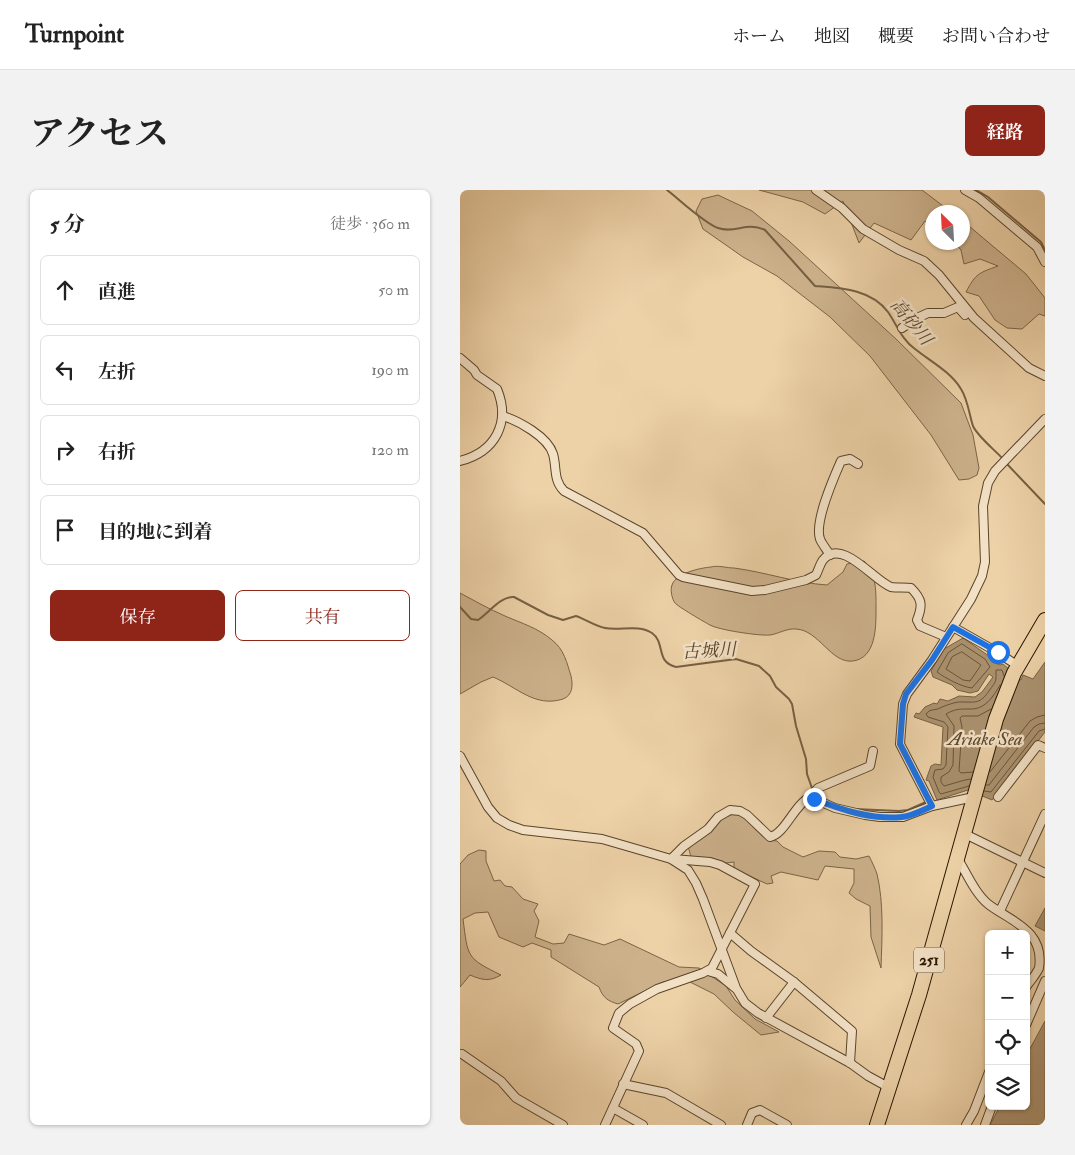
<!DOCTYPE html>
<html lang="ja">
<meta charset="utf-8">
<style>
body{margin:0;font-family:"IM FELL Double Pica","Noto Serif JP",serif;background:#f2f2f2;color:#222}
.controls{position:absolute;right:15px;bottom:15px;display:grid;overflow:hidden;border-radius:8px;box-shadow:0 1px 4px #0004}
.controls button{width:45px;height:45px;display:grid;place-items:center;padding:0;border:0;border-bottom:1px solid #e0e0e0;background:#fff;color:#222;font:25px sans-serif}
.compass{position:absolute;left:465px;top:15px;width:45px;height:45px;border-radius:50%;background:#fff;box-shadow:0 1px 4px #0004;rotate:336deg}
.stop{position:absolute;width:15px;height:15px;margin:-11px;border:4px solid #1a73e8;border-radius:50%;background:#fff}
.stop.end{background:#1a73e8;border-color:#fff;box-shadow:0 1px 5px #0008}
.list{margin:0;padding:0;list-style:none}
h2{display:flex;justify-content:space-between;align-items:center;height:65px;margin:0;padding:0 20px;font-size:21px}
h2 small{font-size:16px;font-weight:400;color:#767676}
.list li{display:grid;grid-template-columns:32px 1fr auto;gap:15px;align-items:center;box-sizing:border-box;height:70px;margin:0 10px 10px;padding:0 10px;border:1px solid #e0e0e0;border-radius:8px}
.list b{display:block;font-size:19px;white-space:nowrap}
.list em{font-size:16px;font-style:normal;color:#767676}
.actions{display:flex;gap:10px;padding:15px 20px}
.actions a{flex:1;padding:11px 0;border:1px solid #8f2418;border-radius:8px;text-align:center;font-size:18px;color:#8f2418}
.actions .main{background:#8f2418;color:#fff}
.icon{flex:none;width:28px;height:28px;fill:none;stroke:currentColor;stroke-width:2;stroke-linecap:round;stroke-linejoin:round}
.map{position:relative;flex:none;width:585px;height:935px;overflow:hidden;border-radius:8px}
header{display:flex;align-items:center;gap:30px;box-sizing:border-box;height:70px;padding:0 25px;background:#fff;border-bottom:1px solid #e0e0e0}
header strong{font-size:24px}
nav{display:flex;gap:28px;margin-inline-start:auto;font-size:18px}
.intro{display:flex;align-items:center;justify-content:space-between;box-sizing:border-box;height:120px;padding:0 30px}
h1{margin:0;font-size:35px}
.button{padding:12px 22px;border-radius:8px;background:#8f2418;color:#fff;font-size:18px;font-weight:700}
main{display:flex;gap:30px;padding:0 30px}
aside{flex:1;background:#fff;border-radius:8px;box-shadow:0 1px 4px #0004}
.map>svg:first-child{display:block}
.green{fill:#ccb18b;stroke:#7a6446}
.water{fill:#aa916e;stroke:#766042}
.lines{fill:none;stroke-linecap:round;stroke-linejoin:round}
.shore{stroke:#695437;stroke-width:1}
.stream{stroke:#766042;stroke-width:2}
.street-casing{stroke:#59452a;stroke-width:10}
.highway-casing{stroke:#281600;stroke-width:16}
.street{stroke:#f3e1c6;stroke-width:8}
.highway{stroke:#edd1a7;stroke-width:14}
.route{stroke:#1a73e8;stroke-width:6}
.labels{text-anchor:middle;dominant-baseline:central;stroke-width:5;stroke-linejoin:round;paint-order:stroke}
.shield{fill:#f3e1c6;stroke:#65533b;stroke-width:1}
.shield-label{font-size:15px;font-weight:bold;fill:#281600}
.water-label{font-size:18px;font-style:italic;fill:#5c472c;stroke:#f3e1c6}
</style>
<header>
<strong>Turnpoint</strong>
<nav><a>ホーム</a><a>地図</a><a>概要</a><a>お問い合わせ</a></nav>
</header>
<div class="intro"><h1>アクセス</h1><a class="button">経路</a></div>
<main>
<aside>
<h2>5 分<small>徒歩 · 360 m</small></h2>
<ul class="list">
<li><svg class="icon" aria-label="ahead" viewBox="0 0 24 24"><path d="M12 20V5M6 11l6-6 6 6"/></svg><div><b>直進</b></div><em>50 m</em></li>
<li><svg class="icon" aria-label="left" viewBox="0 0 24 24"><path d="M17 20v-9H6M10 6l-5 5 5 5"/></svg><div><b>左折</b></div><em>190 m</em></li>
<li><svg class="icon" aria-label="right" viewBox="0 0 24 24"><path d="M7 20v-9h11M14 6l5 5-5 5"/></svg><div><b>右折</b></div><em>120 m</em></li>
<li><svg class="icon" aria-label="arrive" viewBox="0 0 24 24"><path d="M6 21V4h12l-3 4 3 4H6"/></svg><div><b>目的地に到着</b></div></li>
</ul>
<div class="actions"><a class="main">保存</a><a>共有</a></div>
</aside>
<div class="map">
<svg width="585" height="935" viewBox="0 0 585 935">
<rect width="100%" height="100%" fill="#edd1a7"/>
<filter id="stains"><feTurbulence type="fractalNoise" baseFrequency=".004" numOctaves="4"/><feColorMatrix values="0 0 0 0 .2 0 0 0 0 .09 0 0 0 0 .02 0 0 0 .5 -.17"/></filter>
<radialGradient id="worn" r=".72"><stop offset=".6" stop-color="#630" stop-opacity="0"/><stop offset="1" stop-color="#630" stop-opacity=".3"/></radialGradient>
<!-- green -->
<g class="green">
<polygon points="299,0 462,0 491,22 472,22 472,36 465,31 451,50 414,33 399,53 383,11 365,24 343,12"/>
<polygon points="258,5 292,21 329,51 436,149 501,213 513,245 519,278 517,285 509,289 499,290 471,245 410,166 370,127 317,86 283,67 243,39 236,21 242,9"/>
<path d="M503,31L566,84L585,108V126L579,124L562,139L547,138L535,130L519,106L506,102C516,83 519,83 538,76L520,69L504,74L501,60L495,53L502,52Z"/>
<path d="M404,371C417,383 416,404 416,420C416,437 416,468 393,471C371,474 359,440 336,439C327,438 318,444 310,445C299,446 259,440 250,435C246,433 217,416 215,413C212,409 210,400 212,395C216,383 240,378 251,377C258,375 267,378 274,378C305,382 336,393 367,395L383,382L387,374Z"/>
<path d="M0,403C15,411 29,419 45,426C61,433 78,438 92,450C104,459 107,473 111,486C113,495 113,505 103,509C75,518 57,497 33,487L21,492L0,504Z"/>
<path d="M273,624C287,624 299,639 308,650L317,651L323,657L343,667L359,661L375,662L380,667L396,669L409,666C412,672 415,678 417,684C424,713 422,748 421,778L411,747L410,716L396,709L389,703L394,693V679L365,676L358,690L321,682L311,686L313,693L307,694L274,679V672L266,673L252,668L231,667L228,656L260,630Z"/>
<path d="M19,660L26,661V671L34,691L40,690L45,696L52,697L63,709L78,714L74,721L79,731L75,747L93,754L104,753L109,744L144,755L160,749L219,777L239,778L266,796L275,810L295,829L319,842L301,845L273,822L254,804L230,792H203L158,814C148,811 143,808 139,797L91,767V760L72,753L63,757L39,747L28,722L15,723L3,729C8,767 6,768 41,785C29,792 22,790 10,785L0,797V674L8,665Z"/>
</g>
<!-- water -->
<g class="water">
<polygon points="503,448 529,466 532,472 540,475 543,474 549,479 547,483 561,490 563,485 573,489 585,472 585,542 532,610 508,600 477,610 469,591 466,590 471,576 475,574 481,575 483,537 454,527 456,523 459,524 465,517 474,513 477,514 480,509 488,511 499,506 515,507 522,502 533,487 529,484 518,501 510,503 497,500 492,495 473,487 471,481 484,459"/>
<polygon points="585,718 585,741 575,736"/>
<polygon points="585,831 585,935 530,935 540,916 566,916 566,866"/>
</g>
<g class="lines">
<!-- shore -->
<g class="shore">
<path d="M502,454L525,469L530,477L512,498C502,497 485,488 477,482L488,463Z"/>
<polygon points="502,462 521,475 510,491 503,490 486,479 492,467"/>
<polyline points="513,582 501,583 499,581 502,537 500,528 502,526 518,526 531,519"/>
<polyline points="530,582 570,531 577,527 585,525"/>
<path d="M511,589L505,590L484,596L481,592V587L489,582L493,575L494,536L486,524C495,519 499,519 509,519C525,520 533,507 540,495"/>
<polyline points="526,595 529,595 574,537 579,534 585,533"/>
<path d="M509,596L481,604L479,602L473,587L475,580L483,579L486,575L488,537L484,532L468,527L466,524C471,518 474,521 480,518C484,516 497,511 502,512C516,512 520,514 529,501C537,490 536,492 536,480H542L544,486"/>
<polyline points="524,601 531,602 579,541 585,539"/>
</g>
<!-- stream -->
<g class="stream">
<path d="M207,0C220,10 244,33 258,38C275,44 287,31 305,40L355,96C381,98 411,99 428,122C437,135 442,150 455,159C470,171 491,182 501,199C508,210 509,224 513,236C518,247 535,260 544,270"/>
<polyline points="516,0 528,7 581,52 585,60"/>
<polyline points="547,274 585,314"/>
<path d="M0,417L11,429L18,430C29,423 40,406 54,407L88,425L103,430L116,426C125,429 135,436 145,438C160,441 178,434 192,443C206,453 195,472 216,477L276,469L299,476L310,486L316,497L329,509L332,514L336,536L346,569L347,584L353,601"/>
<polyline points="395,619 439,621 448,620 466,612"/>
</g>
<!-- street casing -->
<g class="street-casing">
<g id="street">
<polyline points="356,0 382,18 403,39 439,60 464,71 479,85 514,128 569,178 585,186"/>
<polyline points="505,0 519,8 577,57 585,72"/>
<polyline points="442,138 457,128 468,123 484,123 498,117 505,125"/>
<path d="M0,168L14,180L17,185L37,199C51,233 35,262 0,271"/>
<path d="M43,226C59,231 88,247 93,264C97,278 93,290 104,301L183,343L219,385L223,387L292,401L305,400L346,390L356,385C358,381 360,374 363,370C382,347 414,391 431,397C437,398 445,397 451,398C462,409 463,415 457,430L460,436L486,447"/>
<path d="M370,365C367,360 362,354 360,349C354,332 374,287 381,271L390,269L398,274"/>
<polyline points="493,437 537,462 558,476"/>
<polyline points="0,566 28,617 37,628 49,635 63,640 142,649 211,669 228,680 236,693 243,709 276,798 285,813 298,823 390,873 408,886 428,897"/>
<polyline points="350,607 358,598 410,576 413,561"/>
<polyline points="538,607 578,555 585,558"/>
<polyline points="472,616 440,554 443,514 447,504 472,470 511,409 522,386 525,372 523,316 528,293 535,281 585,229"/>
<polyline points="505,644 585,683"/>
<path d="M211,669L224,656L248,639L258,627L270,620L280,621L287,625L310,647C325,644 334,615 350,607L375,618L405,625L420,627H443L472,616L514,607"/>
<path d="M498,669C507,684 515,703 528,714C550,731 585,740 579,778C576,785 570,791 566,797"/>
<polyline points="540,721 585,624"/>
<polyline points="270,743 291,761 334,792 392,841 390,873"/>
<polyline points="248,781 258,784 275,798"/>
<polyline points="306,828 334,792"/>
<polyline points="566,835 585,791"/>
<polyline points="2,864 41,891 56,908 103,935"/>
<polyline points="163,894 206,903 261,935"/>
<polyline points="153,918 183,935"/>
<polyline points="145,935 179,861 176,854 153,838 159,823 170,814 197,799 243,783 252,778 295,694 260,675 250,672 213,669"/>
<polyline points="287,935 292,923 300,920 327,935"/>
<polyline points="506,935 514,921 529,882"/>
<polyline points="525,935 532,916"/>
</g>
</g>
<!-- highway casing -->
<g class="highway-casing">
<polyline id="highway" points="417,935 459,805 536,529 554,483 585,430"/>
</g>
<!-- street -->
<use href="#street" class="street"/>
<!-- highway -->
<use href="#highway" class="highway"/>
</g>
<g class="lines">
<!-- route -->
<path class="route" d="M354,609C382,620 412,630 442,627C452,626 463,620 472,616L440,554L443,514L446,504L472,470L493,437L538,462"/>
</g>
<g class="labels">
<!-- shield labels -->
<rect class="shield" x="454" y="757.5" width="30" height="25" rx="4"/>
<g class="shield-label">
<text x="469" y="770">251</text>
</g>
<!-- water labels -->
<g class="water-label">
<text transform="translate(451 132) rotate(50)">高砂川</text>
<text transform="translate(249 461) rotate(-3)">古城川</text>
<text x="525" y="549">Ariake Sea</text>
</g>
</g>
<rect width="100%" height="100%" filter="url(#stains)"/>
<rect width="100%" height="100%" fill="url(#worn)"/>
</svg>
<div class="controls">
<button>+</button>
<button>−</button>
<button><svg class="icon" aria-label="locate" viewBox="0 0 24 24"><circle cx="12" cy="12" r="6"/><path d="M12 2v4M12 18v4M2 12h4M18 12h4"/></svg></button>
<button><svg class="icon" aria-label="layers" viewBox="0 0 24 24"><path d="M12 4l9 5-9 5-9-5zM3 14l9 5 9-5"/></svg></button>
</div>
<svg class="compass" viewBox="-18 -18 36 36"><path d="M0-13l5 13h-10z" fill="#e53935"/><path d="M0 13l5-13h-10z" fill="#767676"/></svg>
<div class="stop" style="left:538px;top:462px"></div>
<div class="stop end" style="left:354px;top:609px"></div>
</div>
</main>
